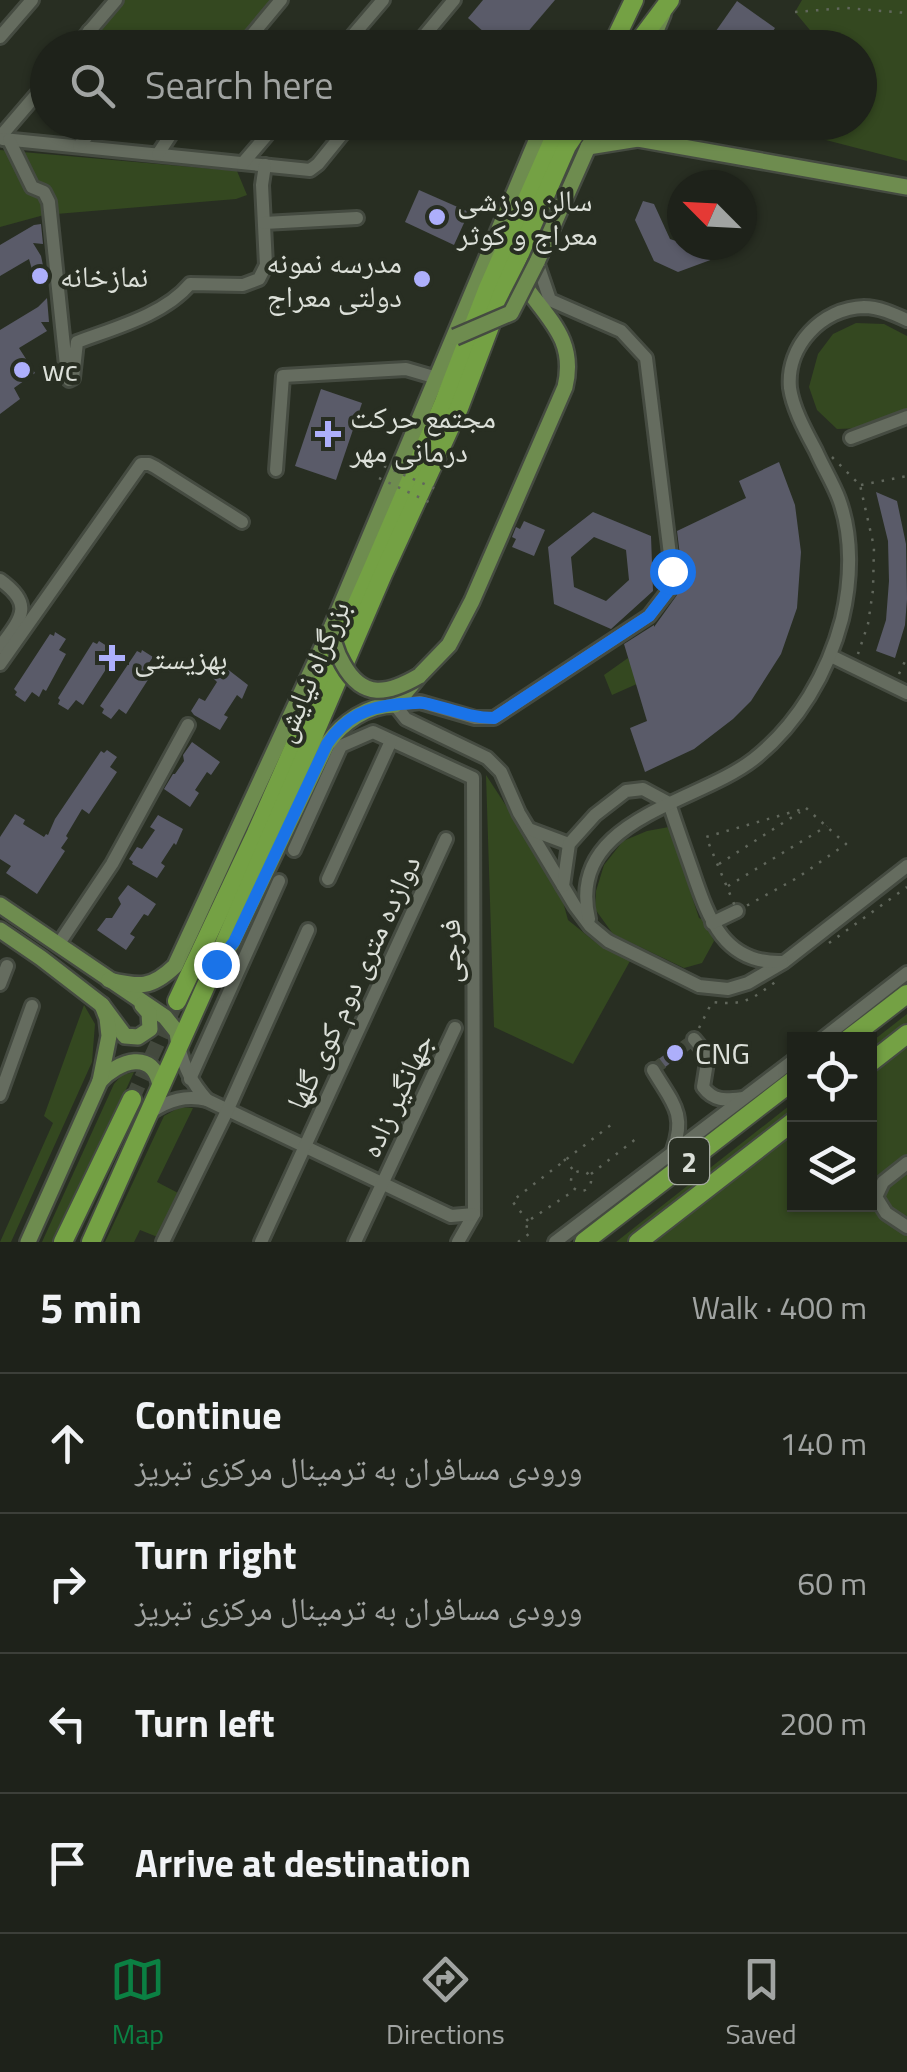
<!DOCTYPE html>
<meta charset="utf-8">
<style>
body{margin:0;font-family:"Titillium Web","Noto Naskh Arabic",sans-serif;background:#262a23;color:#f1f3f6}
.controls{position:absolute;right:30px;bottom:30px;display:grid;overflow:hidden;border-radius:0px;box-shadow:0 2px 8px #0004}
.controls button{width:90px;height:90px;display:grid;place-items:center;padding:0;border:0;border-bottom:2px solid #3c3f39;background:#1e221a;color:#f1f3f6;font:50px sans-serif}
.compass{position:absolute;left:667px;top:170px;width:90px;height:90px;border-radius:50%;background:#1e221a;box-shadow:0 2px 8px #0004;rotate:294deg}
.stop{position:absolute;width:30px;height:30px;margin:-22px;border:8px solid #1a73e8;border-radius:50%;background:#fff}
.stop.end{background:#1a73e8;border-color:#fff;box-shadow:0 2px 10px #0008}
.list{margin:0;padding:0;list-style:none}
h2{display:flex;justify-content:space-between;align-items:center;height:130px;margin:0;padding:0 40px;font-size:42px}
h2 small{font-size:32px;font-weight:400;color:#a1a4a2}
.list li{display:grid;grid-template-columns:65px 1fr auto;gap:30px;align-items:center;box-sizing:border-box;height:140px;padding:0 40px;border-top:2px solid #3c3f39}
.list b{display:block;font-size:38px;white-space:nowrap}
.list p{margin:0;font-size:32px;white-space:nowrap;color:#a1a4a2}
.list em{font-size:32px;font-style:normal;color:#a1a4a2}
.icon{flex:none;width:55px;height:55px;fill:none;stroke:currentColor;stroke-width:2;stroke-linecap:round;stroke-linejoin:round}
.map{position:relative;flex:none;width:907px;height:1242px;overflow:hidden}
.search{position:absolute;background:#1e221a;box-shadow:0 2px 8px #0004;left:30px;right:30px;top:30px;height:110px;display:flex;align-items:center;gap:25px;box-sizing:border-box;padding:0 35px;border-radius:55px;color:#a1a4a2;font-size:38px}
.sheet{height:690px;background:#1e221a}
nav{display:flex;justify-content:space-around;align-items:center;box-sizing:border-box;height:140px;border-top:2px solid #3c3f39;background:#1e221a;font-size:28px;color:#a1a4a2}
nav a{display:grid;justify-items:center;gap:5px}
nav .on{color:#0b8043}
.map>svg:first-child{display:block}
.green{fill:#344820}
.building{fill:#5a5b69;fill-rule:evenodd}
.lines{fill:none;stroke-linecap:round;stroke-linejoin:round}
.minor-tunnel{stroke:#43493d;stroke-width:12;stroke-dasharray:12 6;stroke-linecap:butt}
.major-tunnel{stroke:#43493d;stroke-width:15;stroke-dasharray:15 8;stroke-linecap:butt}
.minor-casing{stroke:#454b41;stroke-width:18}
.major-casing{stroke:#454b41;stroke-width:20}
.highway-casing{stroke:#454b41;stroke-width:22}
.path{stroke:#61675c;stroke-width:2.5;stroke-dasharray:2.5 8;stroke-linecap:butt}
.minor{stroke:#656c5f;stroke-width:12}
.major{stroke:#6e8c4f;stroke-width:15}
.highway{stroke:#74a144;stroke-width:18}
.major-bridge-casing{stroke:#454b41;stroke-width:20;stroke-linecap:butt}
.path-bridge{stroke:#61675c;stroke-width:2.5;stroke-dasharray:2.5 8;stroke-linecap:butt}
.major-bridge{stroke:#6e8c4f;stroke-width:15}
.route{stroke:#1a73e8;stroke-width:12}
.poi-dot{fill:#adaffb;stroke:#282e22;stroke-width:4}
.labels{text-anchor:middle;dominant-baseline:central;stroke-width:8;stroke-linejoin:round;paint-order:stroke}
.shield{fill:#282e22;stroke:#a6aba2;stroke-width:2.5}
.shield-label{font-size:28px;font-weight:bold;fill:#dce0d9}
.poi-label{font-size:30px;fill:#dce0d9;stroke:#282e22;text-anchor:start}
.street-label{font-size:30px;fill:#dce0d9;stroke:#282e22}
</style>
<div class="map">
<svg width="907" height="1242" viewBox="0 0 907 1242">
<rect width="100%" height="100%" fill="#282e22"/>
<!-- green -->
<g class="green">
<polygon points="124,0 273,0 232,47 119,47 98,30"/>
<polygon points="802,0 907,0 907,161 822,139 825,123 860,122 860,48 824,47 795,12"/>
<polygon points="0,150 237,171 247,195 236,199 44,215 0,227"/>
<polygon points="856,323 884,324 907,336 907,410 863,428 837,429 817,410 809,387 818,354 833,334"/>
<polygon points="628,658 639,683 612,695 604,675"/>
<polygon points="486,775 559,887 568,920 594,941 630,961 573,1064 494,1027"/>
<polygon points="669,827 699,918 704,920 714,941 702,963 684,968 613,934 595,909 596,891 604,865 623,841 647,831"/>
<polygon points="84,1005 95,1024 92,1062 11,1242 0,1242 53,1123 44,1116"/>
<polygon points="907,1014 907,1242 616,1242 794,1102 794,1204 870,1204 870,1043"/>
<polygon points="134,1072 56,1242 42,1242 114,1084 122,1075"/>
<polygon points="180,1107 193,1108 157,1182 180,1194 160,1238 140,1230 134,1242 105,1242 164,1116"/>
</g>
<!-- building -->
<g class="building">
<polygon points="483,0 555,0 514,48 502,48 468,18"/>
<polygon points="737,1 775,28 762,48 704,48"/>
<polygon points="419,190 469,212 454,245 405,222"/>
<polygon points="643,201 654,204 670,239 682,243 682,245 729,245 724,255 678,272 654,261 635,220"/>
<polygon points="41,224 43,244 33,243 41,256 47,284 37,287 29,259 0,276 0,245 34,225"/>
<polygon points="47,298 49,322 41,322 47,331 19,348 35,373 14,388 20,399 0,414 0,330 38,307"/>
<polygon points="321,389 362,403 336,480 295,466"/>
<polygon points="779,462 795,505 801,552 797,608 781,654 751,701 733,719 694,749 645,772 630,728 647,721 624,644 654,625 654,627 677,595 683,562 681,564 677,531 746,498 739,481"/>
<polygon points="876,492 897,501 906,544 907,599 905,625 895,658 876,651 886,620 889,581 888,541"/>
<path d="M593,512L651,536L653,591L611,629L554,604L548,547ZM594,537L626,550L629,580L606,601L574,587L571,557Z"/>
<polygon points="524,521 545,530 534,556 512,547 516,539 512,537 516,527 520,529"/>
<polygon points="55,632 66,639 59,650 66,654 46,691 43,689 39,697 32,692 25,702 15,695 17,692 14,689 50,634 54,636"/>
<polygon points="99,641 110,648 104,658 110,663 83,705 76,700 68,710 58,704 60,700 58,698 93,642 97,644"/>
<polygon points="142,650 153,657 146,667 153,672 126,714 119,709 111,719 102,713 104,709 100,706 137,651 141,653"/>
<polygon points="221,666 226,668 248,685 242,699 237,695 224,715 228,717 220,730 194,715 191,711 199,698 205,701 217,682 213,678"/>
<polygon points="192,742 220,762 211,775 207,772 195,790 199,793 190,807 164,789 173,774 175,774 184,761 183,755"/>
<polygon points="107,750 117,757 110,767 117,772 89,814 82,809 66,836 68,838 61,848 65,851 37,894 6,873 11,866 0,859 0,837 15,814 25,820 23,824 44,837 46,834 48,835 55,819 101,751 104,753"/>
<polygon points="158,815 183,829 176,845 174,843 161,863 165,866 157,878 132,864 133,862 129,859 137,847 142,849 155,830 150,827"/>
<polygon points="128,885 156,904 148,916 144,914 130,934 135,937 126,950 97,930 106,918 112,918 121,904 118,898"/>
<polygon points="684,1040 689,1049 664,1068 656,1061"/>
</g>
<g class="lines">
<!-- minor-tunnel -->
<polyline class="minor-tunnel" points="653,1070 694,1039"/>
<!-- major-tunnel -->
<polyline class="major-tunnel" points="132,1099 177,1001"/>
<!-- minor casing -->
<g class="minor-casing">
<g id="minor">
<polyline points="89,31 109,48"/>
<polyline points="0,37 32,0"/>
<polyline points="75,48 116,0"/>
<polyline points="241,48 281,0"/>
<polyline points="342,48 383,0"/>
<polyline points="414,48 454,0"/>
<polyline points="328,122 342,134"/>
<polyline points="0,137 48,81"/>
<polyline points="3,139 310,170 318,164 352,122"/>
<path d="M9,140L32,187L44,192L49,202L67,375L69,380L73,378L77,342C114,328 164,315 190,284L243,285L259,279L266,265L262,185L265,165"/>
<polyline points="79,146 98,122"/>
<polyline points="158,154 179,122"/>
<polyline points="243,163 278,122"/>
<polyline points="264,223 357,218"/>
<polyline points="537,262 550,300 621,331 646,358 672,571 669,590 649,616 494,718 475,718 420,702 395,705 406,719 487,758 501,772 519,813 575,906 590,926 608,941 699,986 728,989 748,983 784,962 907,866"/>
<polyline points="851,438 907,417"/>
<polyline points="276,470 283,376 406,369 437,378"/>
<path d="M0,580C35,605 21,618 0,647"/>
<polyline points="831,656 907,693"/>
<polyline points="0,664 141,464 149,464 155,467 242,522"/>
<polyline points="529,829 569,844"/>
<polyline points="294,850 341,746 373,732 473,778 474,1214 458,1242"/>
<polyline points="328,879 391,741"/>
<path d="M563,886L569,844L595,815L626,791L643,789L669,803C676,825 684,847 692,870C708,917 723,964 782,962"/>
<path d="M589,919C565,819 697,804 754,759C798,724 828,673 842,619C851,581 853,537 839,499C833,483 823,467 816,451C806,432 793,409 790,388C786,346 822,308 864,307C879,307 894,314 907,320"/>
<polyline points="712,923 737,911"/>
<polyline points="58,945 112,864 188,725"/>
<polyline points="0,984 7,966"/>
<path d="M694,1039L708,1056L703,1087C714,1102 726,1100 743,1098"/>
<polyline points="821,1040 907,973"/>
<path d="M653,1070C671,1101 687,1113 673,1150"/>
<polyline points="190,1079 279,881"/>
<polyline points="0,1095 32,1006"/>
<polyline points="207,1100 451,1216 474,1214"/>
<path d="M151,1112C169,1100 186,1095 207,1100C192,1083 184,1068 179,1046"/>
<polyline points="907,1163 883,1182 876,1197 886,1213 907,1227"/>
<polyline points="163,1242 228,1109 308,930"/>
<polyline points="261,1242 446,839"/>
<polyline points="355,1242 455,1028"/>
<polyline points="555,1242 794,1060"/>
</g>
</g>
<!-- major casing -->
<g class="major-casing">
<g id="major">
<polyline points="649,48 663,14"/>
<polyline points="638,139 907,187"/>
<polyline points="588,147 638,139 620,122"/>
<polyline points="537,262 588,147 604,122"/>
<polyline points="0,905 165,1017 177,1032 179,1046"/>
<polyline points="0,930 41,958 102,1005 125,1036 138,1037 150,1029 149,1013 142,1005"/>
<path d="M231,945L327,744C343,722 367,705 395,705L419,676L449,645L472,601L565,387C576,341 550,321 525,286"/>
<path d="M109,980C140,987 151,989 175,966L332,626L544,122"/>
<path d="M100,1081C118,1061 154,1048 160,1086"/>
<polyline points="28,1242 100,1081 109,1036 107,1018 102,1005"/>
</g>
</g>
<!-- highway casing -->
<g class="highway-casing">
<g id="highway">
<polyline points="611,48 634,0"/>
<polyline points="634,48 670,0"/>
<polyline points="177,1001 256,833 372,570 444,402 488,288 554,138 564,122"/>
<polyline points="847,1040 907,994"/>
<polyline points="870,1063 907,1034"/>
<polyline points="63,1242 132,1099"/>
<polyline points="91,1242 216,963 383,574 459,408 503,292 567,146 583,122"/>
<polyline points="584,1242 794,1080"/>
<polyline points="638,1242 794,1121"/>
</g>
</g>
<!-- path -->
<g class="path">
<polyline points="795,12 846,8 907,13"/>
<polyline points="832,457 860,485 874,547 873,590 868,624 858,654"/>
<polyline points="861,485 907,476"/>
<polyline points="899,674 907,657"/>
<polygon points="806,808 846,844 797,878 737,911 706,837"/>
<polyline points="719,864 800,812"/>
<polyline points="728,886 827,826"/>
<polyline points="829,943 907,887"/>
<path d="M699,1028L712,1002C745,1006 752,999 778,980"/>
<polyline points="564,1159 574,1171"/>
<circle cx="581" cy="1181" r="10"/>
<polyline points="591,1174 637,1138"/>
<polyline points="528,1221 512,1201 616,1121"/>
<polyline points="518,1242 529,1234 526,1230 528,1221 575,1190"/>
</g>
<!-- minor -->
<use href="#minor" class="minor"/>
<!-- major -->
<use href="#major" class="major"/>
<!-- highway -->
<use href="#highway" class="highway"/>
<!-- major-bridge casing -->
<g class="major-bridge-casing">
<g id="major-bridge">
<polyline points="455,337 511,313 537,262"/>
<path d="M332,626C332,640 336,652 343,664C363,700 388,694 419,676"/>
</g>
</g>
<!-- path-bridge -->
<g class="path-bridge">
<polyline points="384,466 438,490"/>
<polyline points="379,478 433,504"/>
</g>
<!-- major-bridge -->
<use href="#major-bridge" class="major-bridge"/>
</g>
<g class="lines">
<!-- route -->
<path class="route" d="M216,964L234,942L327,744C346,716 367,707 400,704C408,704 416,702 424,703C448,708 469,718 494,718L649,616L669,590L672,571"/>
</g>
<!-- markers -->
<g class="poi-dot">
<circle cx="437" cy="217" r="10"/>
<circle cx="40" cy="276" r="10"/>
<circle cx="422" cy="279" r="10"/>
<circle cx="22" cy="370" r="10"/>
<path d="M323 419h10v10h10v10h-10v10h-10v-10h-10v-10h10z"/>
<path d="M107 643h10v10h10v10h-10v10h-10v-10h-10v-10h10z"/>
<circle cx="675" cy="1053" r="10"/>
</g>
<g class="labels">
<!-- shield labels -->
<rect class="shield" x="669" y="1138" width="40" height="46" rx="8"/>
<g class="shield-label">
<text x="689" y="1161">2</text>
</g>
<!-- poi labels -->
<g class="poi-label">
<text x="457" y="200">سالن ورزشی<tspan x="457" dy="34">معراج و کوثر</tspan></text>
<text x="402" y="262" text-anchor="end">مدرسه نمونه<tspan x="402" dy="34">دولتی معراج</tspan></text>
<text x="60" y="276">نمازخانه</text>
<text x="42" y="370">wc</text>
<text x="350" y="417">مجتمع حرکت<tspan x="350" dy="34">درمانی مهر</tspan></text>
<text x="134" y="658">بهزیستی</text>
<text x="695" y="1053">CNG</text>
</g>
<!-- street labels -->
<g class="street-label">
<text transform="translate(311 671) rotate(-67)">بزرگراه نیایش</text>
<text transform="translate(449 951) rotate(-90)">فرجی</text>
<text transform="translate(353 982) rotate(-65)">دوازده متری دوم کوی گلها</text>
<text transform="translate(396 1095) rotate(-65)">جهانگیر زاده</text>
</g>
</g>
</svg>
<div class="controls">
<button><svg class="icon" aria-label="locate" viewBox="0 0 24 24"><circle cx="12" cy="12" r="6"/><path d="M12 2v4M12 18v4M2 12h4M18 12h4"/></svg></button>
<button><svg class="icon" aria-label="layers" viewBox="0 0 24 24"><path d="M12 4l9 5-9 5-9-5zM3 14l9 5 9-5"/></svg></button>
</div>
<svg class="compass" viewBox="-18 -18 36 36"><path d="M0-13l5 13h-10z" fill="#e53935"/><path d="M0 13l5-13h-10z" fill="#a1a4a2"/></svg>
<div class="stop" style="left:672px;top:571px"></div>
<div class="stop end" style="left:216px;top:964px"></div>
<div class="search"><svg class="icon" aria-label="search" viewBox="0 0 24 24"><circle cx="10" cy="10" r="6"/><path d="M15 15l6 6"/></svg>Search here</div>
</div>
<section class="sheet">
<h2>5 min<small>Walk · 400 m</small></h2>
<ul class="list">
<li><svg class="icon" aria-label="ahead" viewBox="0 0 24 24"><path d="M12 20V5M6 11l6-6 6 6"/></svg><div><b>Continue</b><p>ورودی مسافران به ترمینال مرکزی تبریز</p></div><em>140 m</em></li>
<li><svg class="icon" aria-label="right" viewBox="0 0 24 24"><path d="M7 20v-9h11M14 6l5 5-5 5"/></svg><div><b>Turn right</b><p>ورودی مسافران به ترمینال مرکزی تبریز</p></div><em>60 m</em></li>
<li><svg class="icon" aria-label="left" viewBox="0 0 24 24"><path d="M17 20v-9H6M10 6l-5 5 5 5"/></svg><div><b>Turn left</b></div><em>200 m</em></li>
<li><svg class="icon" aria-label="arrive" viewBox="0 0 24 24"><path d="M6 21V4h12l-3 4 3 4H6"/></svg><div><b>Arrive at destination</b></div></li>
</ul>
</section>
<nav>
<a class="on"><svg class="icon" aria-label="map" viewBox="0 0 24 24"><path d="M3 6l6-2 6 2 6-2v14l-6 2-6-2-6 2zM9 4v14M15 6v14"/></svg>Map</a>
<a><svg class="icon" aria-label="directions" viewBox="0 0 24 24"><path d="M12 3l9 9-9 9-9-9zM9 14v-3h6M13 9l2 2-2 2"/></svg>Directions</a>
<a><svg class="icon" aria-label="saved" viewBox="0 0 24 24"><path d="M7 4h10v16l-5-4-5 4z"/></svg>Saved</a>
</nav>
